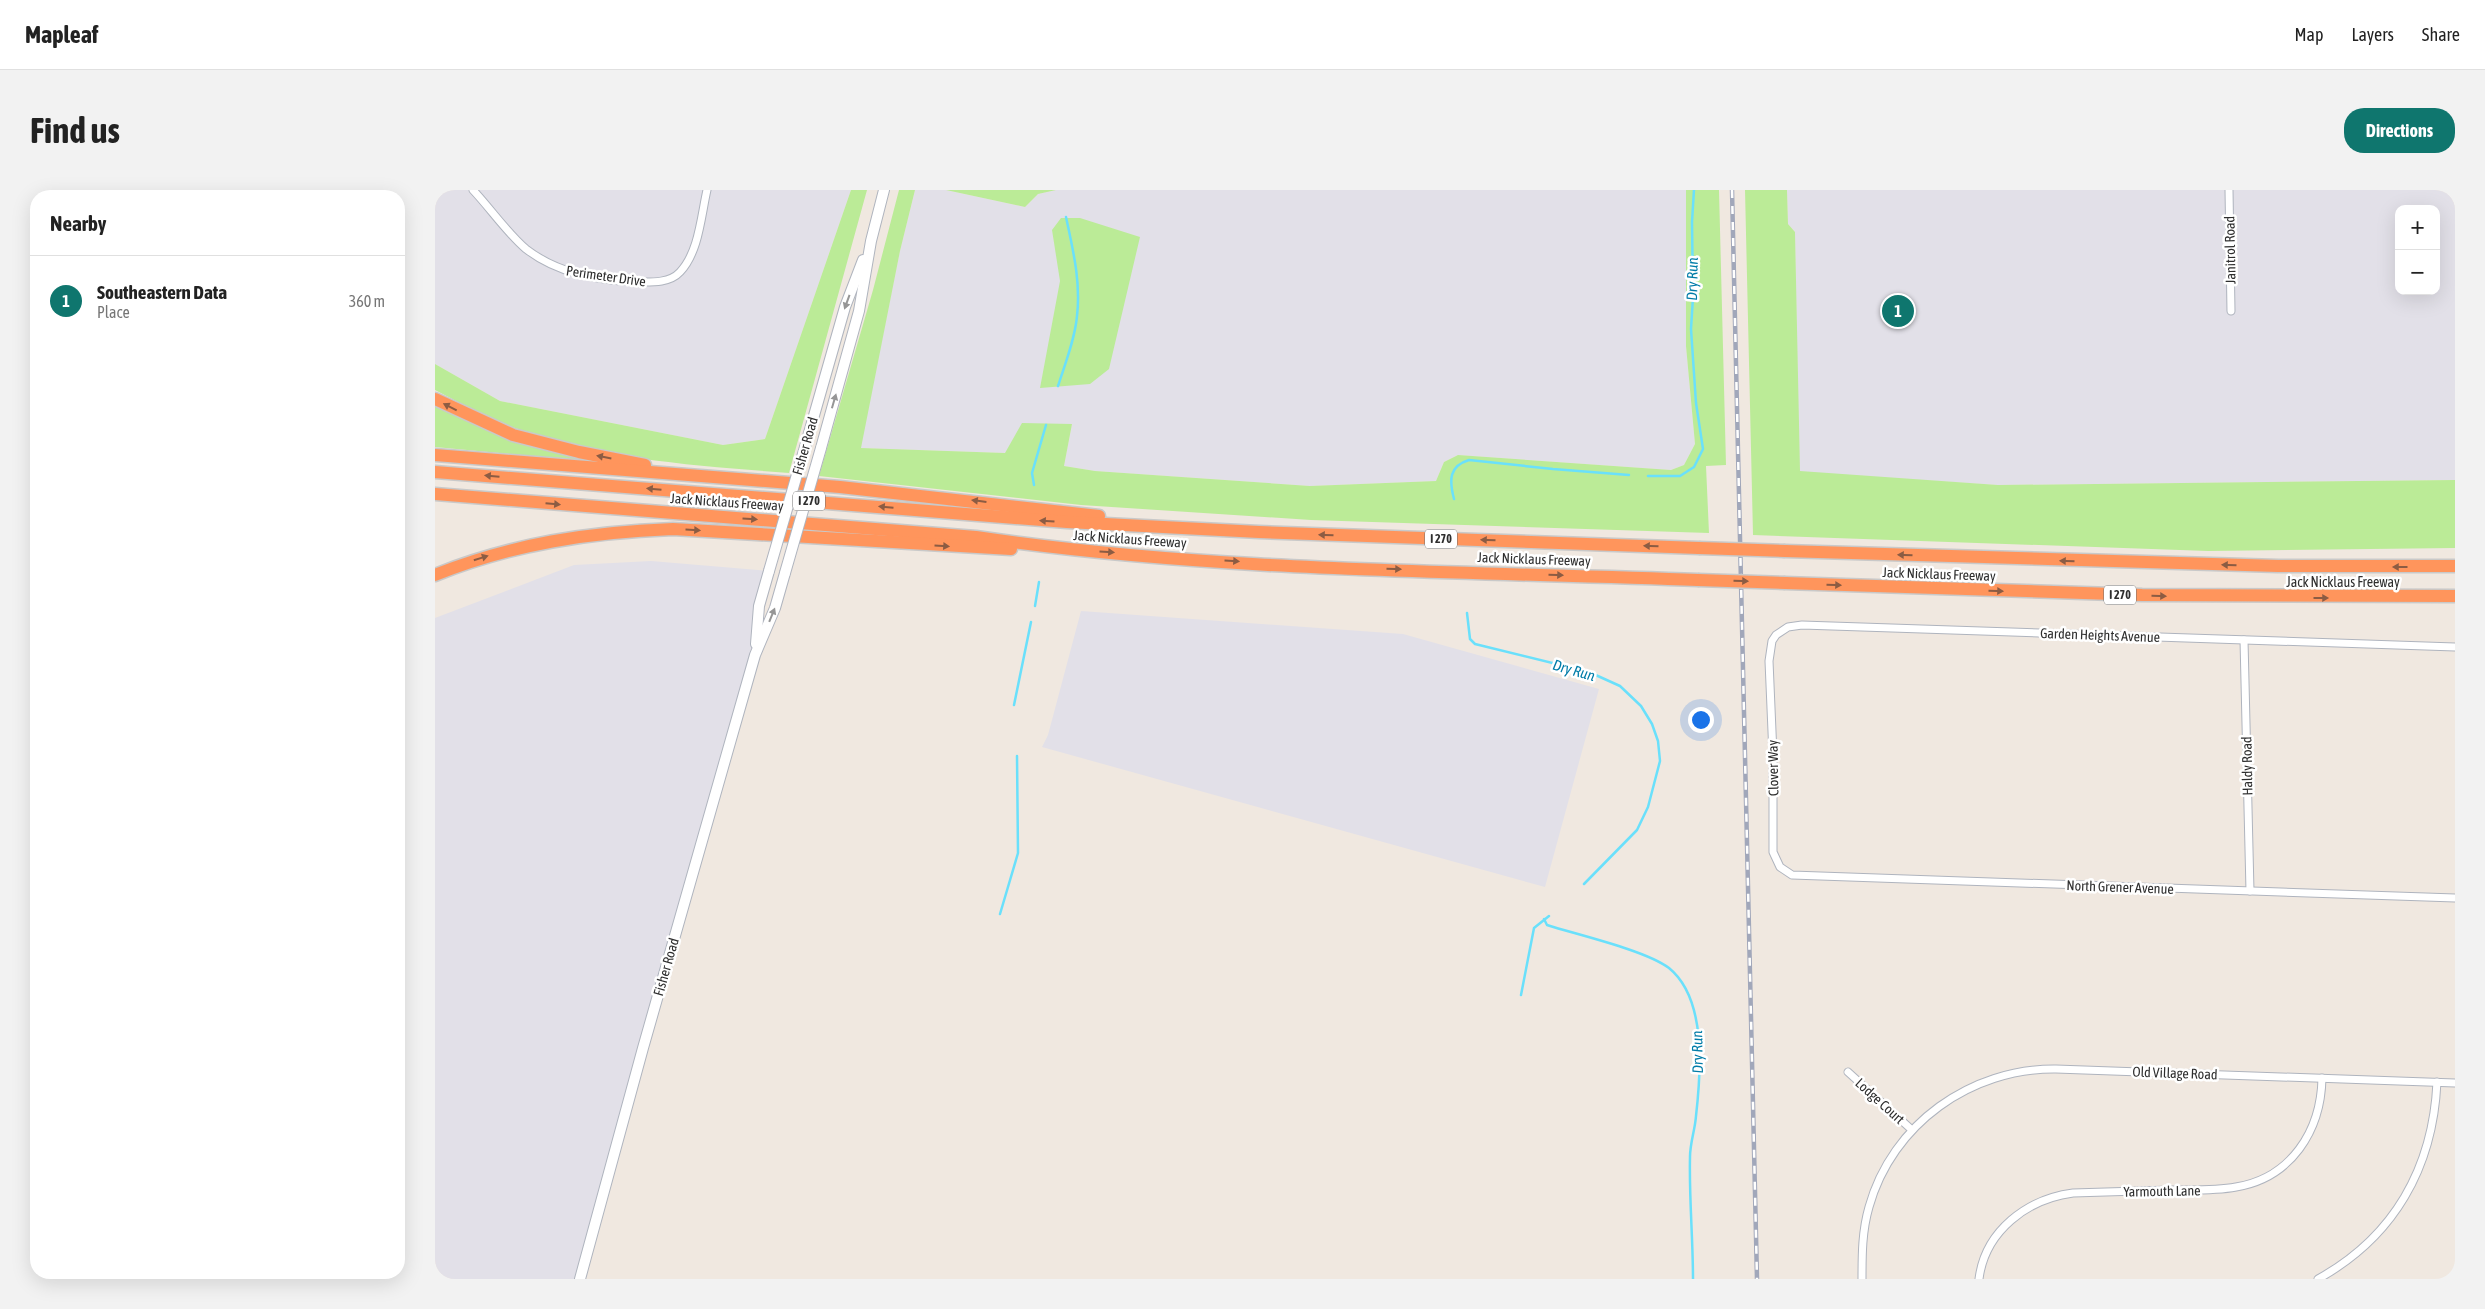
<!DOCTYPE html>
<meta charset="utf-8">
<style>
body{margin:0;font-family:"Asap Condensed",sans-serif;background:#f2f2f2;color:#222}
.controls{position:absolute;right:15px;top:15px;display:grid;overflow:hidden;border-radius:10px;box-shadow:0 5px 20px #0002}
.controls button{width:45px;height:45px;display:grid;place-items:center;padding:0;border:0;border-bottom:1px solid #e0e0e0;background:#fff;color:#222;font:25px sans-serif}
.you{position:absolute;left:1265px;top:529px;width:18px;height:18px;margin:-12px;border:4px solid #fff;border-radius:50%;background:#1a73e8;box-shadow:0 0 0 8px #1a73e833}
.badge{display:grid;place-items:center;width:32px;height:32px;border-radius:50%;background:#0f766e;color:#fff;font-size:16px;font-weight:700}
.pin{position:absolute;translate:-50% -50%;border:2px solid #fff;box-shadow:0 1px 5px #0006}
.list{margin:0;padding:0;list-style:none}
h2{display:flex;justify-content:space-between;align-items:center;height:65px;margin:0;padding:0 20px;font-size:21px}
h2 small{font-size:16px;font-weight:400;color:#767676}
.list li{display:grid;grid-template-columns:32px 1fr auto;gap:15px;align-items:center;box-sizing:border-box;height:90px;padding:0 20px;border-top:1px solid #e0e0e0}
.list b{display:block;font-size:19px;white-space:nowrap}
.list p{margin:0;font-size:16px;white-space:nowrap;color:#767676}
.list em{font-size:16px;font-style:normal;color:#767676}
.map{position:relative;flex:none;width:2020px;height:1089px;overflow:hidden;border-radius:20px}
header{display:flex;align-items:center;gap:30px;box-sizing:border-box;height:70px;padding:0 25px;background:#fff;border-bottom:1px solid #e0e0e0}
header strong{font-size:24px}
nav{display:flex;gap:28px;margin-inline-start:auto;font-size:18px}
.intro{display:flex;align-items:center;justify-content:space-between;box-sizing:border-box;height:120px;padding:0 30px}
h1{margin:0;font-size:35px}
.button{padding:12px 22px;border-radius:20px;background:#0f766e;color:#fff;font-size:18px;font-weight:700}
main{display:flex;gap:30px;padding:0 30px}
aside{flex:1;background:#fff;border-radius:20px;box-shadow:0 5px 20px #0002}
.map>svg:first-child{display:block}
.industrial{fill:#e2e0e8;fill-rule:evenodd}
.green{fill:#bbeb97}
.lines{fill:none;stroke-linecap:round;stroke-linejoin:round}
.stream{stroke:#6ae0fb;stroke-width:2.5}
.minor-casing{stroke:#afb4be;stroke-width:9}
.secondary-casing{stroke:#afb4be;stroke-width:12}
.motorway-casing{stroke:#c9c9c9;stroke-width:15}
.minor{stroke:#fff;stroke-width:7}
.secondary{stroke:#fff;stroke-width:10}
.motorway{stroke:#ff955c;stroke-width:12}
.rail-casing{stroke:#a1a7ba;stroke-width:4.5}
.rail{stroke:#fff;stroke-width:2.5;stroke-dasharray:8;stroke-linecap:butt}
.secondary-bridge-casing{stroke:#afb4be;stroke-width:12;stroke-linecap:butt}
.motorway-bridge-casing{stroke:#c9c9c9;stroke-width:15;stroke-linecap:butt}
.secondary-bridge{stroke:#fff;stroke-width:10}
.motorway-bridge{stroke:#ff955c;stroke-width:12}
.oneway{fill:#969696}
.oneway2{fill:#8c5c43}
.labels{text-anchor:middle;dominant-baseline:central;stroke-width:5;stroke-linejoin:round;paint-order:stroke}
.shield{fill:#fff;stroke:#6d6d6d;stroke-width:1}
.shield-label{font-size:12px;font-weight:bold;fill:#2e2e2e}
.street-label{font-size:14px;fill:#2e2e2e;stroke:#fff}
.water-label{font-size:15px;font-style:italic;fill:#017ca8;stroke:#fff}
</style>
<header>
<strong>Mapleaf</strong>
<nav><a>Map</a><a>Layers</a><a>Share</a></nav>
</header>
<div class="intro"><h1>Find us</h1><a class="button">Directions</a></div>
<main>
<aside>
<h2>Nearby<small></small></h2>
<ul class="list">
<li><span class="badge">1</span><div><b>Southeastern Data</b><p>Place</p></div><em>360 m</em></li>
</ul>
</aside>
<div class="map">
<svg width="2020" height="1089" viewBox="0 0 2020 1089">
<rect width="100%" height="100%" fill="#f0e8e0"/>
<!-- industrial -->
<g class="industrial">
<polygon points="0,0 416,0 330,249 288,255 65,211 0,174"/>
<polygon points="480,0 511,0 590,17 603,4 621,0 1251,0 1251,156 1260,254 1249,275 1236,280 1023,265 1009,272 1001,291 875,296 660,281 629,276 637,234 571,263 425,258 465,61"/>
<path d="M1352,0H2020V290L1563,295L1364,282L1360,42L1353,34ZM1964,19H2001V101H1964Z"/>
<polygon points="216,371 334,381 320,465 145,1089 0,1089 0,428 139,375"/>
<polygon points="646,421 968,444 1164,499 1110,697 607,557 613,545"/>
</g>
<!-- green -->
<g class="green">
<path d="M416,0H432L354,283C264,276 169,270 83,239C54,229 27,214 0,200V174L65,211L288,255L330,249Z"/>
<polygon points="464,0 480,0 465,61 426,258 570,263 587,233 637,234 629,276 660,281 875,296 1001,291 1009,272 1023,265 1236,280 1249,275 1260,254 1251,156 1251,0 1284,0 1291,275 1271,276 1274,343 876,330 646,315 384,286 438,100"/>
<polygon points="511,0 621,0 603,4 590,17"/>
<polygon points="1310,0 1352,0 1353,34 1360,42 1365,281 1563,295 2020,290 2020,358 1773,361 1318,345"/>
<polygon points="626,28 645,28 705,47 674,179 655,194 605,198 625,91 617,40"/>
<polygon points="0,213 162,272 0,257"/>
</g>
<g class="lines">
<!-- stream -->
<g class="stream">
<path d="M623,196C630,174 640,149 642,126C646,92 638,60 631,27"/>
<polyline points="1213,286 1245,286 1259,277 1268,259 1261,213 1256,139 1258,107 1257,32 1259,0"/>
<polyline points="599,295 597,283 611,235"/>
<path d="M1019,309C1014,290 1014,276 1034,270L1118,279L1194,285"/>
<polyline points="600,416 604,392"/>
<polyline points="1032,423 1035,449 1040,454 1154,482 1185,496 1206,516 1217,534 1223,551 1225,571 1213,617 1202,640 1149,694"/>
<polyline points="579,515 596,432"/>
<polyline points="565,724 583,663 582,566"/>
<path d="M1109,729L1112,735C1143,745 1210,760 1234,778C1272,809 1266,882 1261,926C1260,940 1255,953 1255,967C1254,1008 1258,1048 1258,1089"/>
<polyline points="1086,805 1099,738 1114,726"/>
</g>
<!-- minor casing -->
<g class="minor-casing">
<g id="minor">
<path d="M38,0C55,18 73,44 91,59C122,83 161,90 199,92C214,92 234,94 245,82C264,62 266,26 272,0"/>
<polyline points="1794,0 1796,121"/>
<polyline points="1809,450 1815,701"/>
<polyline points="2020,457 1367,435 1353,437 1341,445 1337,451 1334,471 1338,565 1338,662 1345,677 1357,685 2020,708"/>
<polyline points="1413,882 1477,940"/>
<path d="M1427,1089C1427,1065 1427,1041 1434,1017C1457,934 1536,878 1621,879L2020,893"/>
<path d="M1544,1089C1550,1041 1592,1009 1638,1003C1671,1002 1703,1001 1736,1000C1758,1000 1780,1001 1801,997C1856,988 1886,941 1887,888"/>
<path d="M1883,1089C1959,1047 1998,978 2002,892"/>
</g>
</g>
<!-- secondary casing -->
<g class="secondary-casing">
<g id="secondary">
<polyline points="370,257 410,117 428,70"/>
<polyline points="386,258 424,121 436,51 449,0"/>
<polyline points="321,454 324,416 334,381"/>
<polyline points="145,1089 208,858 320,465 340,418 350,383"/>
</g>
</g>
<!-- motorway casing -->
<g class="motorway-casing">
<g id="motorway">
<polyline points="0,209 78,245 144,262 210,275"/>
<polyline points="0,265 405,297 664,326"/>
<polyline points="0,282 632,332 824,342 1264,358"/>
<path d="M0,304L541,347C778,382 1023,381 1263,390"/>
<polyline points="1350,361 1843,376 2020,376"/>
<path d="M0,385C77,354 155,342 238,339L576,359"/>
<polyline points="1350,393 1707,405 2020,406"/>
</g>
</g>
<!-- minor -->
<use href="#minor" class="minor"/>
<!-- secondary -->
<use href="#secondary" class="secondary"/>
<!-- motorway -->
<use href="#motorway" class="motorway"/>
<!-- rail casing -->
<g class="rail-casing">
<polyline id="rail" points="1297,0 1322,1089"/>
</g>
<!-- rail -->
<use href="#rail" class="rail"/>
<!-- secondary-bridge casing -->
<g class="secondary-bridge-casing">
<g id="secondary-bridge">
<polyline points="334,381 370,257"/>
<polyline points="350,383 386,258"/>
</g>
</g>
<!-- motorway-bridge casing -->
<g class="motorway-bridge-casing">
<g id="motorway-bridge">
<polyline points="1264,358 1350,361"/>
<polyline points="1263,390 1350,393"/>
</g>
</g>
<!-- secondary-bridge -->
<use href="#secondary-bridge" class="secondary-bridge"/>
<!-- motorway-bridge -->
<use href="#motorway-bridge" class="motorway-bridge"/>
</g>
<!-- one-way arrows -->
<defs><path id="oneway-solid" d="M-6-.8H1V-3.2L6.5 0L1 3.2V.8H-6Z" transform="scale(1.25)"/></defs>
<g class="oneway">
<use href="#oneway-solid" transform="translate(412 112) rotate(110)"/>
<use href="#oneway-solid" transform="translate(399 211) rotate(-74)"/>
<use href="#oneway-solid" transform="translate(337 425) rotate(-68)"/>
</g>
<g class="oneway2">
<use href="#oneway-solid" transform="translate(15 217) rotate(-153)"/>
<use href="#oneway-solid" transform="translate(169 267) rotate(-169)"/>
<use href="#oneway-solid" transform="translate(57 286) rotate(-175)"/>
<use href="#oneway-solid" transform="translate(219 299) rotate(-175)"/>
<use href="#oneway-solid" transform="translate(544 311) rotate(-173)"/>
<use href="#oneway-solid" transform="translate(118 314) rotate(5)"/>
<use href="#oneway-solid" transform="translate(451 317) rotate(-175)"/>
<use href="#oneway-solid" transform="translate(315 329) rotate(4)"/>
<use href="#oneway-solid" transform="translate(612 331) rotate(-176)"/>
<use href="#oneway-solid" transform="translate(258 340) rotate(3)"/>
<use href="#oneway-solid" transform="translate(891 345) rotate(-178)"/>
<use href="#oneway-solid" transform="translate(1053 350) rotate(-178)"/>
<use href="#oneway-solid" transform="translate(507 356) rotate(4)"/>
<use href="#oneway-solid" transform="translate(1216 356) rotate(-178)"/>
<use href="#oneway-solid" transform="translate(672 362) rotate(4)"/>
<use href="#oneway-solid" transform="translate(1470 365) rotate(-178)"/>
<use href="#oneway-solid" transform="translate(46 368) rotate(-17)"/>
<use href="#oneway-solid" transform="translate(797 371) rotate(4)"/>
<use href="#oneway-solid" transform="translate(1632 371) rotate(-178)"/>
<use href="#oneway-solid" transform="translate(1794 375) rotate(-178)"/>
<use href="#oneway-solid" transform="translate(1965 377) rotate(180)"/>
<use href="#oneway-solid" transform="translate(959 379) rotate(2)"/>
<use href="#oneway-solid" transform="translate(1121 385) rotate(2)"/>
<use href="#oneway-solid" transform="translate(1306 391) rotate(2)"/>
<use href="#oneway-solid" transform="translate(1399 395) rotate(2)"/>
<use href="#oneway-solid" transform="translate(1561 401) rotate(2)"/>
<use href="#oneway-solid" transform="translate(1724 406) rotate(1)"/>
<use href="#oneway-solid" transform="translate(1886 408)"/>
</g>
<g class="labels">
<!-- shield labels -->
<g class="shield">
<rect x="358" y="301.5" width="32" height="19" rx="4"/>
<rect x="990" y="339.5" width="32" height="19" rx="4"/>
<rect x="1669" y="395.5" width="32" height="19" rx="4"/>
</g>
<g class="shield-label">
<text x="374" y="311">I 270</text>
<text x="1006" y="349">I 270</text>
<text x="1685" y="405">I 270</text>
</g>
<!-- street labels -->
<g class="street-label">
<text transform="translate(1795 60) rotate(-91)">Janitrol Road</text>
<text transform="translate(171 86) rotate(8)">Perimeter Drive</text>
<text transform="translate(370 256) rotate(-74)">Fisher Road</text>
<text transform="translate(292 312) rotate(4)">Jack Nicklaus Freeway</text>
<text transform="translate(695 349) rotate(4)">Jack Nicklaus Freeway</text>
<text transform="translate(1099 369) rotate(2)">Jack Nicklaus Freeway</text>
<text transform="translate(1504 384) rotate(2)">Jack Nicklaus Freeway</text>
<text x="1908" y="392">Jack Nicklaus Freeway</text>
<text transform="translate(1665 445) rotate(2)">Garden Heights Avenue</text>
<text transform="translate(1812 576) rotate(-91)">Haldy Road</text>
<text transform="translate(1338 578) rotate(-91)">Clover Way</text>
<text transform="translate(1685 697) rotate(2)">North Grener Avenue</text>
<text transform="translate(231 777) rotate(-74)">Fisher Road</text>
<text transform="translate(1740 883) rotate(2)">Old Village Road</text>
<text transform="translate(1445 911) rotate(42)">Lodge Court</text>
<text transform="translate(1727 1001) rotate(-1)">Yarmouth Lane</text>
</g>
<!-- water labels -->
<g class="water-label">
<text transform="translate(1257 89) rotate(-89)">Dry Run</text>
<text transform="translate(1139 480) rotate(16)">Dry Run</text>
<text transform="translate(1262 862) rotate(-91)">Dry Run</text>
</g>
</g>
</svg>
<div class="controls">
<button>+</button>
<button>−</button>
</div>
<div class="you"></div>
<div class="pin badge" style="left:1463px;top:121px">1</div>
</div>
</main>
